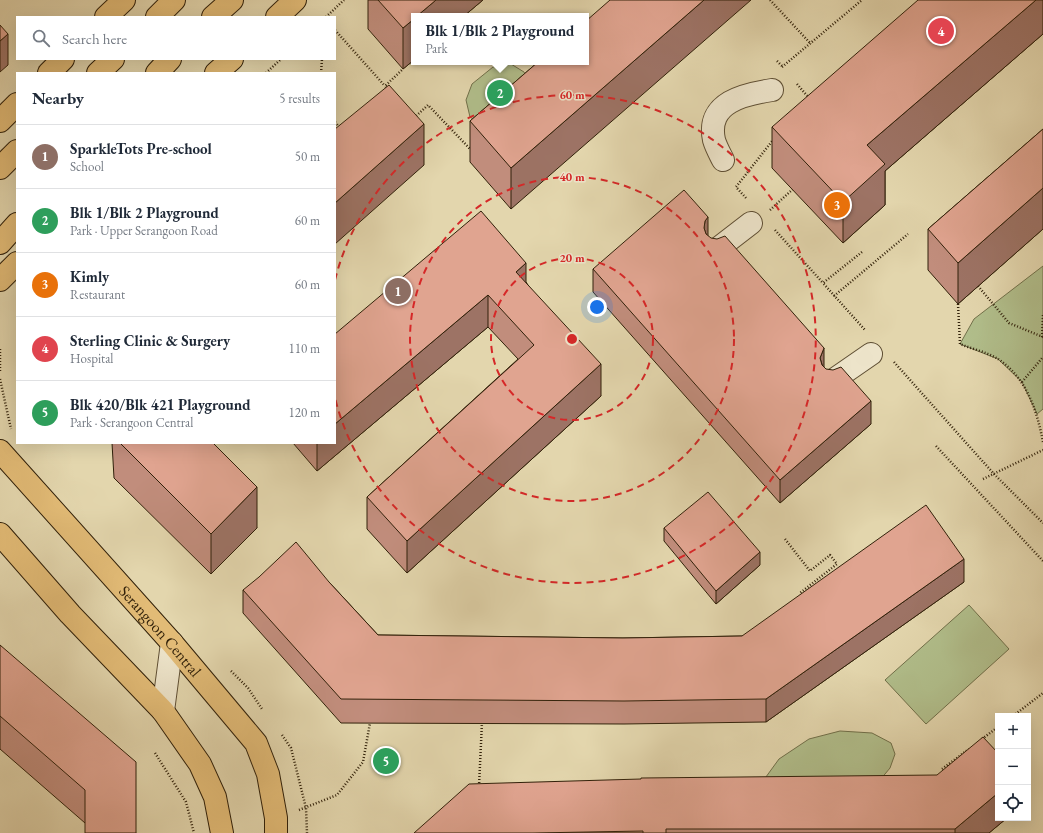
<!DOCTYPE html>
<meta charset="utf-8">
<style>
body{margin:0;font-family:"EB Garamond",serif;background:#f2f2f3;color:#1f2937}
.controls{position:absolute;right:12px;bottom:12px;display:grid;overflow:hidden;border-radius:0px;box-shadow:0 4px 16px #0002}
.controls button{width:36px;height:36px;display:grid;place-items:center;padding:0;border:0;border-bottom:1px solid #e0e1e3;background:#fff;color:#1f2937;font:20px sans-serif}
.you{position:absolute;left:597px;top:307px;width:14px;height:14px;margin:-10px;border:3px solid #fff;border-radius:50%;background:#1a73e8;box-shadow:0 0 0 6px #1a73e833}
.badge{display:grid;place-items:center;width:26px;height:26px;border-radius:50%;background:#8f2418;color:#fff;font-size:13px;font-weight:700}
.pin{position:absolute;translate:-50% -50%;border:2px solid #fff;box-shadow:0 1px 4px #0006}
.popup{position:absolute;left:411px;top:13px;width:178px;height:52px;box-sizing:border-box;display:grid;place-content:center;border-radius:0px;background:#fff;filter:drop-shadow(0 1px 3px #0005);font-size:13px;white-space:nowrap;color:#747a83}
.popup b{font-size:15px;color:#1f2937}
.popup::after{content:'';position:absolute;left:50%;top:100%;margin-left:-8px;border:8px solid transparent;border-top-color:#fff}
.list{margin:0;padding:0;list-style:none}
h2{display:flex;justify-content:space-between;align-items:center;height:52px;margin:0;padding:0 16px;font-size:17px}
h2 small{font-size:13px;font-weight:400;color:#747a83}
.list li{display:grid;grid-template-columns:26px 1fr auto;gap:12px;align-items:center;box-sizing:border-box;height:64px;padding:0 16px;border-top:1px solid #e0e1e3}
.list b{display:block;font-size:15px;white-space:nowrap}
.list p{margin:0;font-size:13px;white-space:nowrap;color:#747a83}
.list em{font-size:13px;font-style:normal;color:#747a83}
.icon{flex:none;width:22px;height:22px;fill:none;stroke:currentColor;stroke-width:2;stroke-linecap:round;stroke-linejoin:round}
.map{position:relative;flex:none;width:1043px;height:833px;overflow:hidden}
.search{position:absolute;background:#fff;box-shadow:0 4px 16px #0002;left:16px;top:16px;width:320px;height:44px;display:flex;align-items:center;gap:10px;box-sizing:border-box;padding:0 14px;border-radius:0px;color:#747a83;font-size:15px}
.panel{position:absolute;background:#fff;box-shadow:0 4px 16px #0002;left:16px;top:72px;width:320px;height:372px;border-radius:0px}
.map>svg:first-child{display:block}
.green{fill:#b1be8b;stroke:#71704a}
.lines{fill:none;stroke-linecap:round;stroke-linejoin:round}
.minor-casing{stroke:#5e4e33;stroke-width:24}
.major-casing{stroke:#31210a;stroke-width:24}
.path{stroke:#31210a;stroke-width:2.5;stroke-dasharray:1 2;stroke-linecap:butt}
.minor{stroke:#ede4ca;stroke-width:22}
.major{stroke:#e2bb76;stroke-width:22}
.wall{fill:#c18d7c;stroke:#31210a}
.shaded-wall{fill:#9d7365;stroke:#31210a}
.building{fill:#e0a490;stroke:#31210a}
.ring{fill:none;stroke:#d62828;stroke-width:2;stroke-dasharray:7 5}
.labels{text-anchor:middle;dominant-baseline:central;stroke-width:3;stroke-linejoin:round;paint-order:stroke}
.street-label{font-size:16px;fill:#31210a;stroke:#ede4ca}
.centre{fill:#d62828;stroke:#ede4ca;stroke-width:2}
.ring-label{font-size:12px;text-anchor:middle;font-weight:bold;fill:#d62828;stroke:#ede4ca;stroke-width:3;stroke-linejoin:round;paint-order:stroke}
</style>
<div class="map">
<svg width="1043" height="833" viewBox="0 0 1043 833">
<rect width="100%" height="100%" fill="#e3d6ad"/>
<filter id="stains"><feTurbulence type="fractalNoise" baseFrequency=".005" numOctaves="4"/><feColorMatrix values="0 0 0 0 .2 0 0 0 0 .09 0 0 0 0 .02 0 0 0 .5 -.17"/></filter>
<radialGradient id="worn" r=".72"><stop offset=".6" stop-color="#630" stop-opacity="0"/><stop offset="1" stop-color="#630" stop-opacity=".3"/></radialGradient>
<!-- green -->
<g class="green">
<polygon points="511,64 524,72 533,88 483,126 470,117 466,100 472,84 493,67"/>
<polygon points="1043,266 1043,409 1037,414 1022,382 998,359 960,344 974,319"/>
<polygon points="969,605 1009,649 926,724 885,680"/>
<polygon points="840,731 872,733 891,743 895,754 890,768 880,780 763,781 779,759 809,739"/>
</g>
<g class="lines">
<!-- minor casing -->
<g class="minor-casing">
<g id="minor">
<path d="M723,160C720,154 716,147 714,140C706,102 745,94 772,90"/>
<polyline points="716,250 751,223"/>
<polyline points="832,381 871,354"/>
<polyline points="163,711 172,643"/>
</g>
</g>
<!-- major casing -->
<g class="major-casing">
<g id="major">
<polyline points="106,17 124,0"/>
<polyline points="157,17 174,0"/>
<polyline points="213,17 232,0"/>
<polyline points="277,17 295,0"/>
<polyline points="49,73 63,59"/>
<polyline points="98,73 113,59"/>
<polyline points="157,73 170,59"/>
<polyline points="216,73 232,59"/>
<polyline points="0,121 17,104"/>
<polyline points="0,168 17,151"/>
<polyline points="0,243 17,224"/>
<polyline points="0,280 17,263"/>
<path id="s1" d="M0,451L172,643L256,743L268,774L276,818V833"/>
<polyline points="0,534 70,614 163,711 200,764 215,797 222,833"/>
</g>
</g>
<!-- path -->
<g class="path">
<polyline points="770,0 811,44"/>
<polyline points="326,17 344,0"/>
<polyline points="335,30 385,86"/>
<polyline points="777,61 782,66"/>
<polyline points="782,67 862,0"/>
<polyline points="266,73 281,59"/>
<polyline points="321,73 322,59"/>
<polyline points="797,84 809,98"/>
<polyline points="388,90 385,86 403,69"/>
<polyline points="414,118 428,105 472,151"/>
<polyline points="335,122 341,129"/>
<polyline points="746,198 736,187 773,140"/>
<polyline points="770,210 793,189"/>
<polyline points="775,230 823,283"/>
<polyline points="862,252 823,283 865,330"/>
<polyline points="978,286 1009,323 1043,337"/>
<polyline points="834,296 908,234"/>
<path d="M958,304L960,344C972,349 987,352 998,359C1027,378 1037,411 1043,442"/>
<polyline points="1042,337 1043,315"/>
<polyline points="0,349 0,373"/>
<polyline points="894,362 994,474 1043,523"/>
<polyline points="0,379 11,429"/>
<polyline points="1022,382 1043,357"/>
<polyline points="936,446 1043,561"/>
<polyline points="983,479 1043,450"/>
<polyline points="785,539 810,571 830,555 837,564 800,593 802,596"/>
<polyline points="231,671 248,688 262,709"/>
<polyline points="1013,716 1043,693"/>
<polyline points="282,735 291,748 306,808 307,833"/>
<polyline points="982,739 998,727"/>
<polyline points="155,753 186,802 194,833"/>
<polyline points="942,769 969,749"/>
<polyline points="479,786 482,722"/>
<polyline points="299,810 337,795 363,762 370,723"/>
</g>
<!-- minor -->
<use href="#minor" class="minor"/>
<!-- major -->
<use href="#major" class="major"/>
</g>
<!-- wall -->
<g class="wall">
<polygon points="368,0 483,0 464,16 414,16 414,60 403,69 368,29"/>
<polygon points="1043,0 1043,34 885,171 885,205 843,243 772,168 772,127"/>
<polygon points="538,62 511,209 470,162 470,121"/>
<polygon points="1043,129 1043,229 958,304 928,270 928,229"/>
<polygon points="708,236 824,367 871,424 780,503 593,292 593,269"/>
<polygon points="526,282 601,396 407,573 367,529 367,497 518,359 488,327 317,471 293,443 335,443 335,334"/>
<polygon points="112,443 213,443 257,528 211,574 114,478"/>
<polygon points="664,528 760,565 716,604 664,541"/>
<polygon points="329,582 378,635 623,638 742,636 964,582 766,722 624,724 341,723 243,613 243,590"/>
<polygon points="0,645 136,833 85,823 0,749"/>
<polygon points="998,818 1007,818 989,833 414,833"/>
</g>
<!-- shaded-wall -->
<g class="shaded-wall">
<polygon points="436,0 483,0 464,16 417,16"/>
<polygon points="704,0 751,0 511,209 511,168"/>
<polygon points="1036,0 1043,0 1043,34 885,171 885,205 843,243 843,202 867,145"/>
<polygon points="414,19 414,60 403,69 403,28"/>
<polygon points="8,34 8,65 0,72 0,41"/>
<polygon points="424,124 424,165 335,244 335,203"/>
<polygon points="1043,188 1043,229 958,304 958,263"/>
<polygon points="708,217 708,240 704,228 705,221"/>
<polygon points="526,263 526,295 516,272"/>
<polygon points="488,295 488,327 317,471 317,443 335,443 335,424"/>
<polygon points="824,348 824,371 820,358"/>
<polygon points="601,364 601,396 407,573 407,541"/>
<polygon points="871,401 871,424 780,503 780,480"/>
<polygon points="257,487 257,528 211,574 211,534"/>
<polygon points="760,552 760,565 716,604 716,591"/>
<polygon points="964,559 964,582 766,722 766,699"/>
<polygon points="998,793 998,818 1007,818 989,833 955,833 955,829"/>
</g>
<!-- building -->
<g class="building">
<polygon points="378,0 436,0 417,16 414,16 414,19 403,28"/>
<polygon points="610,0 704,0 511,168 470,121 538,62 586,62 586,21"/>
<polygon points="918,0 1036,0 867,145 885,164 843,202 772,127"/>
<polygon points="0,25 8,34 0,41"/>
<polygon points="389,85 424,124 335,203 335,129"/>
<polygon points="1043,129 1043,188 958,263 928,229"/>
<polygon points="684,190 708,217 705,221 704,228 706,234 711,238 717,239 725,236 824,348 820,358 822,365 826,369 833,370 841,367 871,401 780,480 593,269"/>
<polygon points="481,211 526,263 516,272 601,364 407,541 367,497 534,345 488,295 335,424 335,334"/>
<polygon points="120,443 213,443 257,487 211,534"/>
<polygon points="708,492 760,552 716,591 664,528"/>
<polygon points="926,505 964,559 766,699 624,701 341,699 243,590 259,577 296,542 329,582 378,635 623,638 742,636"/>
<polygon points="0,645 136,762 136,833 85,833 85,790 0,716"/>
<polygon points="983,737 998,753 998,793 955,829 666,829 666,833 643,833 643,831 533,833 414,833 469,784 641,779 641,778 937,775"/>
</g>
<!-- distance rings -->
<g class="ring">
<circle cx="572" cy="339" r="81"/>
<circle cx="572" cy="339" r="162"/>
<path d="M335 280A244 244 0 1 1 335 398"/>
</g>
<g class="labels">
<!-- street labels -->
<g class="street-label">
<text stroke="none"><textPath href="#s1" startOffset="241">Serangoon Central</textPath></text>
</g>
</g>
<circle cx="572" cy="339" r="6" class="centre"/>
<g class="ring-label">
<text x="572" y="99">60 m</text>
<text x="572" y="181">40 m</text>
<text x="572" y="262">20 m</text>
</g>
<rect width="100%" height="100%" filter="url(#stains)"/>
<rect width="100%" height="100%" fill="url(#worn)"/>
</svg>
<div class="controls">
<button>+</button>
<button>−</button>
<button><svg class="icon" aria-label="locate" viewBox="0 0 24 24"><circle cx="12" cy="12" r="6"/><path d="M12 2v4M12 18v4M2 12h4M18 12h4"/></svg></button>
</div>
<div class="you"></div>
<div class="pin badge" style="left:398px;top:291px;background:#8d6e63">1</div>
<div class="pin badge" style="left:500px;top:93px;background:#2e9e5b">2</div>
<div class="popup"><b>Blk 1/Blk 2 Playground</b>Park</div>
<div class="pin badge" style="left:837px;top:205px;background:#e8710a">3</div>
<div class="pin badge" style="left:941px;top:31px;background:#e0444e">4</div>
<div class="pin badge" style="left:386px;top:761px;background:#2e9e5b">5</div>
<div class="search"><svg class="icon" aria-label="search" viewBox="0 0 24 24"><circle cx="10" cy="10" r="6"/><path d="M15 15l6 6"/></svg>Search here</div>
<section class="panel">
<h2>Nearby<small>5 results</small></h2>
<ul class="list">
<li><span class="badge" style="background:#8d6e63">1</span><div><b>SparkleTots Pre-school</b><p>School</p></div><em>50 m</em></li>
<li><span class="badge" style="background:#2e9e5b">2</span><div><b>Blk 1/Blk 2 Playground</b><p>Park · Upper Serangoon Road</p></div><em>60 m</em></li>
<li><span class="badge" style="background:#e8710a">3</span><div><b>Kimly</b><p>Restaurant</p></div><em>60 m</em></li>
<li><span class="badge" style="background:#e0444e">4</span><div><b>Sterling Clinic &amp; Surgery</b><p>Hospital</p></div><em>110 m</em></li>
<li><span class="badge" style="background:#2e9e5b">5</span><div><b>Blk 420/Blk 421 Playground</b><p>Park · Serangoon Central</p></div><em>120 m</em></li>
</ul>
</section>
</div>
